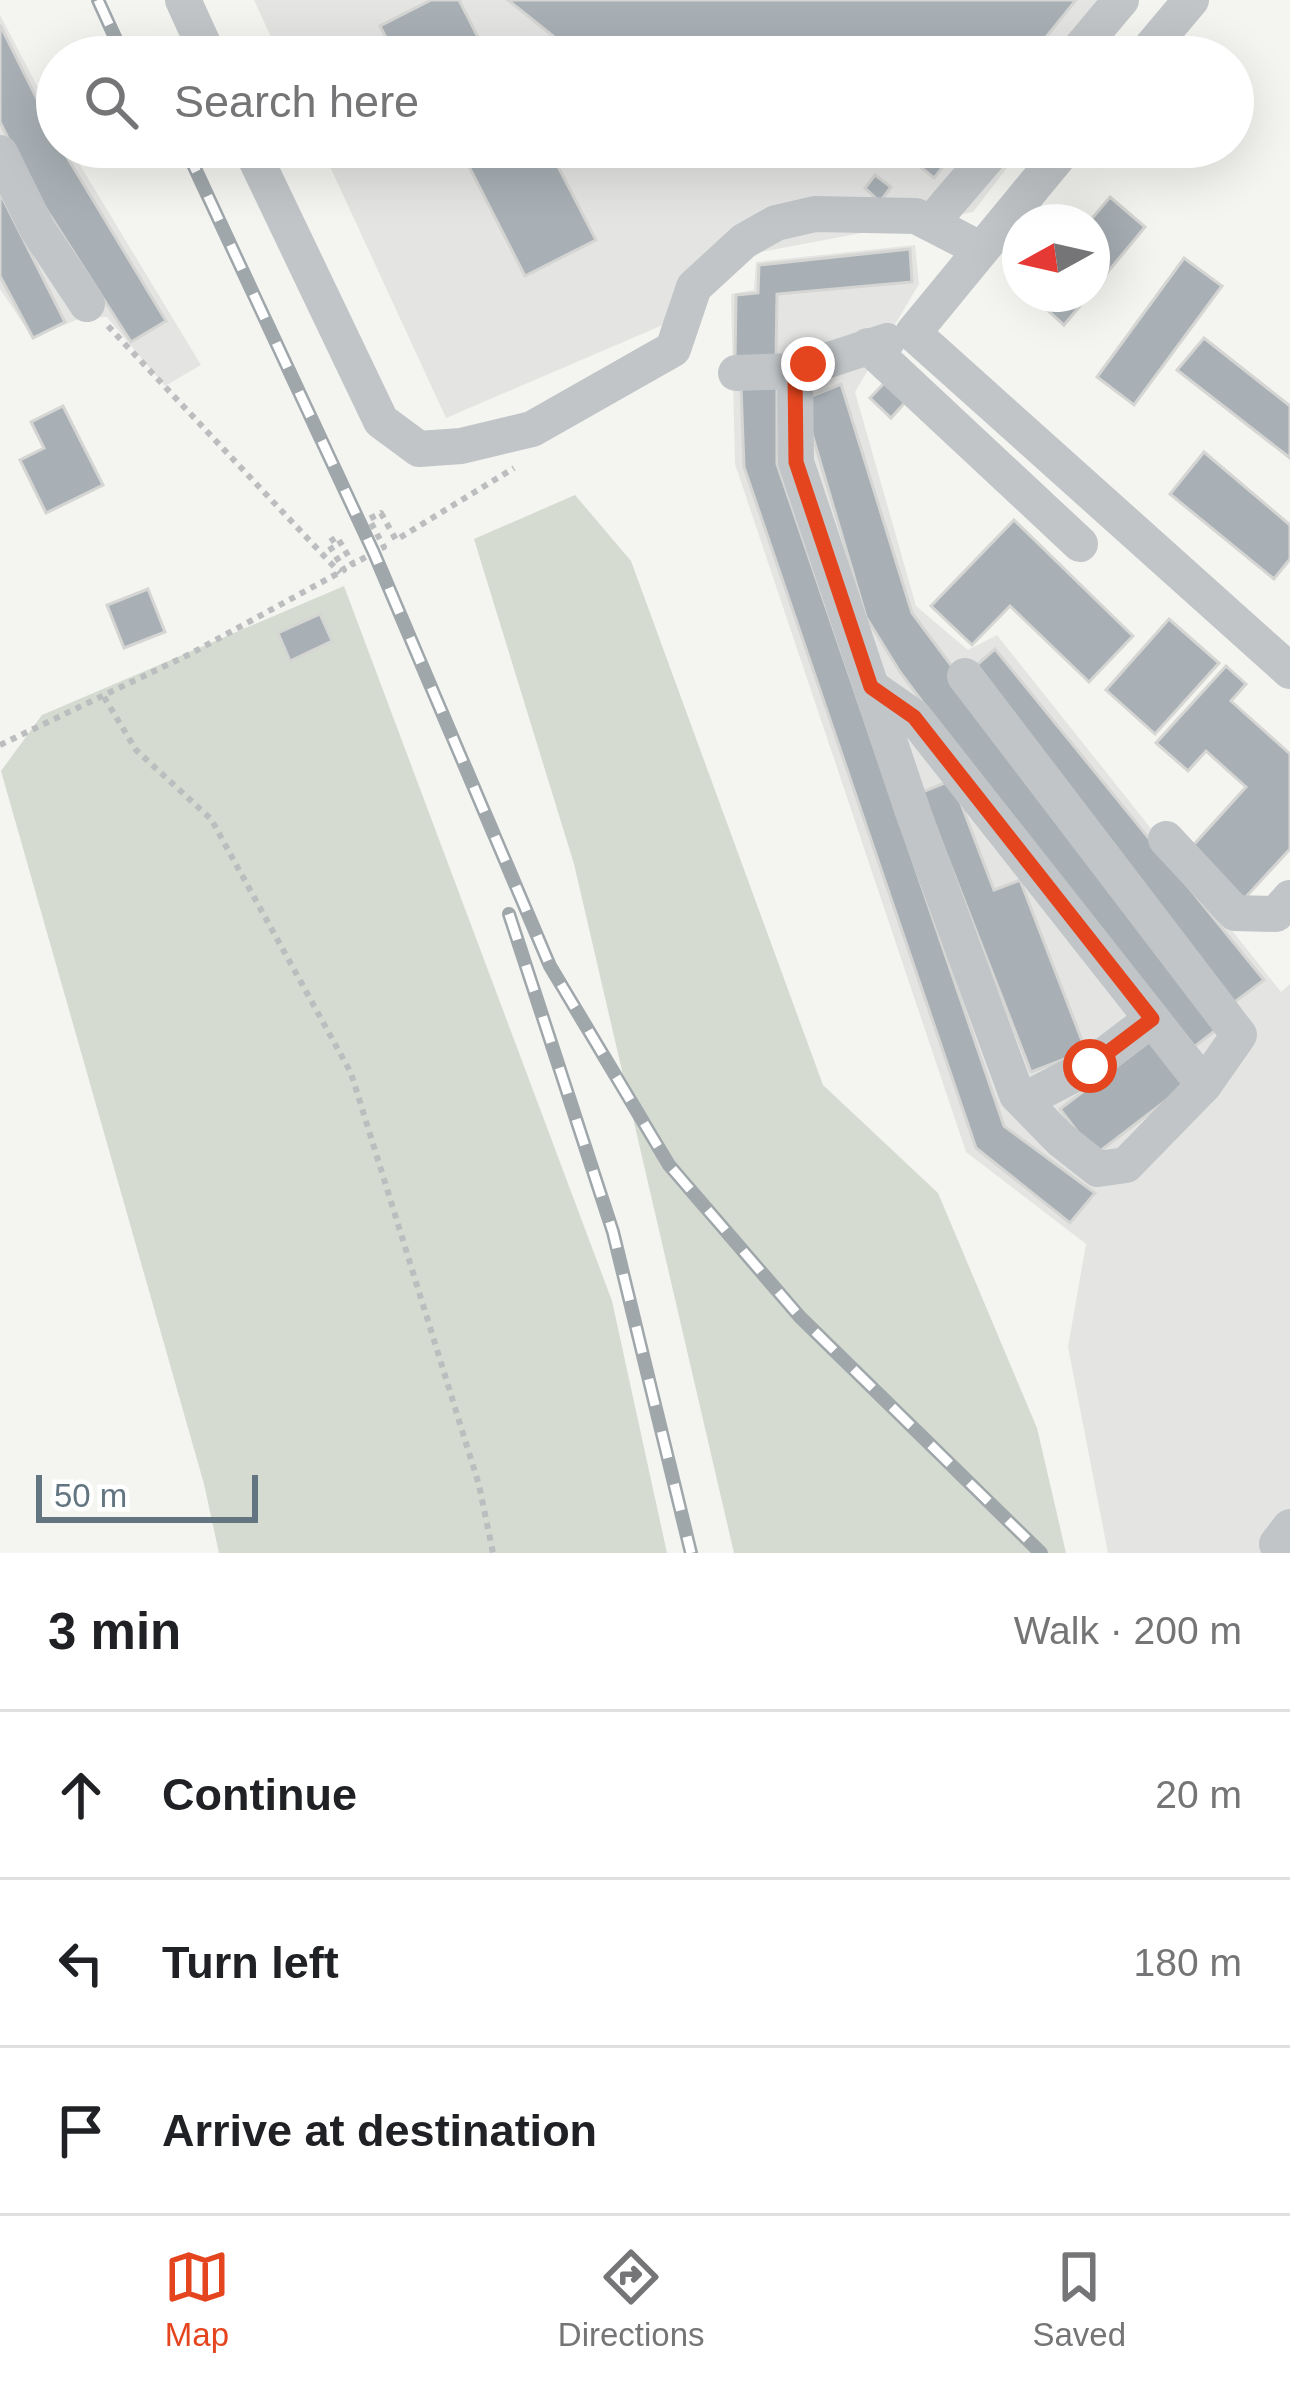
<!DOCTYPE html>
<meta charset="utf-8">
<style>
body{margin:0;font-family:Helvetica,sans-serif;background:#f2f2f2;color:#202124}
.compass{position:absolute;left:1002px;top:204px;width:108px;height:108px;border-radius:50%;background:#fff;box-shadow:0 12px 48px #0002;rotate:262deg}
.scale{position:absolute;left:36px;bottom:30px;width:222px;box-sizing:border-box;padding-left:12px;border:6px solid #627581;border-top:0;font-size:33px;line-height:42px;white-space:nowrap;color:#627581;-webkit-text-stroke:9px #fff;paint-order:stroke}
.stop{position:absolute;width:36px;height:36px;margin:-27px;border:9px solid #e5451e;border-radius:50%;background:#fff}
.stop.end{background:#e5451e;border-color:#fff;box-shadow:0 3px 12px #0008}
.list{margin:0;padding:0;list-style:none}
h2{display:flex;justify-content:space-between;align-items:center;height:156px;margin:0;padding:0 48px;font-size:51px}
h2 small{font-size:39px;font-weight:400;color:#757577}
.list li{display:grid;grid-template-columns:78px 1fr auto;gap:36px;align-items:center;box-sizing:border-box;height:168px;padding:0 48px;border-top:3px solid #e0e0e0}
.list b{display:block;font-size:45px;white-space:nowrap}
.list em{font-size:39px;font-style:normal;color:#757577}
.icon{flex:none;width:66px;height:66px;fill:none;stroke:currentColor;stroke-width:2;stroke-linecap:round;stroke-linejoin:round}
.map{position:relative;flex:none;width:1290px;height:1553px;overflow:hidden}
.search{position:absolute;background:#fff;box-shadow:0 12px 48px #0002;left:36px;right:36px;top:36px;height:132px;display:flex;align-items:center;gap:30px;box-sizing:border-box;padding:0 42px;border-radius:66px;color:#757577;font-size:45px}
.sheet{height:660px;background:#fff}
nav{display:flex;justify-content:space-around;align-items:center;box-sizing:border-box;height:168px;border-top:3px solid #e0e0e0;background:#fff;font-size:33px;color:#757577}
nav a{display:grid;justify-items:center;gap:6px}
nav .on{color:#e5451e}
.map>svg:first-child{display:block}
.built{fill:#e4e5e3}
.green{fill:#d5dbd1}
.building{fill:#a8b0b5;stroke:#d5d5d3;stroke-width:3}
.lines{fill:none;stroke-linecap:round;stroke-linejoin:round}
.path{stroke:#bbbdbf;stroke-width:6;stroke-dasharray:6 6;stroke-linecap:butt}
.minor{stroke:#c1c5c8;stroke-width:36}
.rail-casing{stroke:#9fa7ab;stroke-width:14}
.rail{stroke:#fff;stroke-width:9;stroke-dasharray:27;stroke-linecap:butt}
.route{stroke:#e5451e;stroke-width:15}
</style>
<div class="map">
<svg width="1290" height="1553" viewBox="0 0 1290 1553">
<rect width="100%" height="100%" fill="#f4f4f0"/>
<!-- built -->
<g class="built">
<polygon points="254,0 1137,0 1093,57 280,57"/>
<polygon points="0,15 57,124 57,147 69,147 201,365 165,386 107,317 81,318 33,338 0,289"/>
<polygon points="321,147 1023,147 973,212 755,253 679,318 446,418"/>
<polygon points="915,245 919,284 855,392 916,606 968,650 997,635 1281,992 1290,984 1290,1553 1108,1553 1068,1347 1086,1244 966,1152 735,464 731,294 754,290 756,262"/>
</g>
<!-- green -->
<g class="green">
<polygon points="575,495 631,561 823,1085 938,1193 1037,1428 1066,1553 734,1553 574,864 474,539"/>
<polygon points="344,586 612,1301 667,1553 219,1553 204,1484 1,771 42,715"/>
</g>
<!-- building -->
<g class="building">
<polygon points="431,0 459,0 481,43 454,57 396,57 380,26"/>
<polygon points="508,0 1076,0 1030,57 544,57 558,40"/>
<polygon points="0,25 57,139 57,147 61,147 166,321 131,342 32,187 0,122"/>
<polygon points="459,147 548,147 596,240 525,276"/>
<polygon points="896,147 959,147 934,178"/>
<polygon points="875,175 891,187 880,202 865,188"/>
<polygon points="0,193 65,322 33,338 0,276"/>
<polygon points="1110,197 1145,227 1092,291 1089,222"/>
<polygon points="910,249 912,282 777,294 776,359 735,360 736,295 758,293 759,265"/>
<polygon points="1184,258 1222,286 1134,405 1097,377"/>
<polygon points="1030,294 1090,294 1064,325"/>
<polygon points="1204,338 1290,406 1290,458 1177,370"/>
<polygon points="887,380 908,399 891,418 870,398"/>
<polygon points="841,384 912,613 1221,1026 1185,1054 900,672 866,617 802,400"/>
<polygon points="777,385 777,464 1004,1126 1095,1193 1070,1223 976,1148 744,467 741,387"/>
<polygon points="63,406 103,485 46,513 20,460 44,448 31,422"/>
<polygon points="1204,452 1290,525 1290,559 1274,579 1170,494"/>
<polygon points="1014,520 1133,636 1089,682 1010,606 972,645 931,606"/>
<polygon points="148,589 165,632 124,648 107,605"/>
<polygon points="320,614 332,641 290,661 278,633"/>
<polygon points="1169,619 1219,663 1155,734 1106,690"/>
<polygon points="995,649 1264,980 1232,1004 971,670"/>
<polygon points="1226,666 1246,684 1231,701 1290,754 1290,849 1244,899 1189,850 1246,787 1206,751 1188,771 1156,743"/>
<polygon points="952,780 994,890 1020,880 1086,1051 1031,1072 922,792"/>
<polygon points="1150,1041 1185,1086 1095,1155 1060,1109"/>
</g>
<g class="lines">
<!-- path -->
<g class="path">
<polyline points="108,326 340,573"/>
<polyline points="104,697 136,750 211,819 351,1073 479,1485 493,1553"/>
<polyline points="0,745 190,654 344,570 328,543 337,537 353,564 384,547 369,519 381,513 396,540 514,468"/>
</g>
<!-- minor -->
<g class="minor">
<polyline points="183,0 209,57"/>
<polyline points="1073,57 1121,0"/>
<polyline points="1143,57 1191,0"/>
<polyline points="250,147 381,421 419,449 461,446 532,429 673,349 694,287 744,241 776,223 815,214 916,216 980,249"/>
<polyline points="1066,147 913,333 1290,671"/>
<polyline points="0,153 38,230 87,304"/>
<polyline points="931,223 996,147"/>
<polyline points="868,346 1080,544"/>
<polyline points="795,371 796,462 914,815 1017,1095 1060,1139 1098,1169 1126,1165 1204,1085 914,717 871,687"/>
<polyline points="736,373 795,371 887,341"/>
<polyline points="965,676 1239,1035 1204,1085"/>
<polyline points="1166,839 1235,913 1276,914 1290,898"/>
<polyline points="1023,1101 1090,1066 1152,1019"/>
<polyline points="1288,1553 1277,1544 1290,1527"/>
</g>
<!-- rail casing -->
<g class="rail-casing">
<g id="rail">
<polyline points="98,0 124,57"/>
<polyline points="185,147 374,553 550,966 669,1165 800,1317 1041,1553"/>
<polyline points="509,914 613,1232 691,1553"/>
</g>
</g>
<!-- rail -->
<use href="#rail" class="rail"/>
</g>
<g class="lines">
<!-- route -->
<polyline class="route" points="808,364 795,371 796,462 871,687 914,717 1152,1019 1090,1066"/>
</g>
</svg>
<svg class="compass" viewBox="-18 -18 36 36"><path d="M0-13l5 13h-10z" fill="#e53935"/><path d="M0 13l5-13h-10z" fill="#757577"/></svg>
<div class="scale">50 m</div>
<div class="stop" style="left:1090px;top:1066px"></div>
<div class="stop end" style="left:808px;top:364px"></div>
<div class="search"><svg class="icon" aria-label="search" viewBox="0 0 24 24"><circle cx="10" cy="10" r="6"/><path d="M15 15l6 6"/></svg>Search here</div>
</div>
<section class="sheet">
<h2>3 min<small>Walk · 200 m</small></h2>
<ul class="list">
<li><svg class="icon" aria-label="ahead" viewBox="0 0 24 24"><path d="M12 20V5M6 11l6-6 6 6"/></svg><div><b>Continue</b></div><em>20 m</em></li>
<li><svg class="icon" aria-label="left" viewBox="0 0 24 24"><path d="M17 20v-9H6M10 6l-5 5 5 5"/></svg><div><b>Turn left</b></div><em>180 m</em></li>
<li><svg class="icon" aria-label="arrive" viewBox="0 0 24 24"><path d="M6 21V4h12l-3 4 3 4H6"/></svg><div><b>Arrive at destination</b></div></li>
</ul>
</section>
<nav>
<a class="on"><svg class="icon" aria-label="map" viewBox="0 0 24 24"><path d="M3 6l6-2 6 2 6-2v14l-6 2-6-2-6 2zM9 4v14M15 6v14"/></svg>Map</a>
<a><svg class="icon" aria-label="directions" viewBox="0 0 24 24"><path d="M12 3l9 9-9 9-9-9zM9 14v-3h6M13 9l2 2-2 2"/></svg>Directions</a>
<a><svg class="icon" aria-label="saved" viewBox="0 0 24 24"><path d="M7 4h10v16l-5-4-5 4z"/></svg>Saved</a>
</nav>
